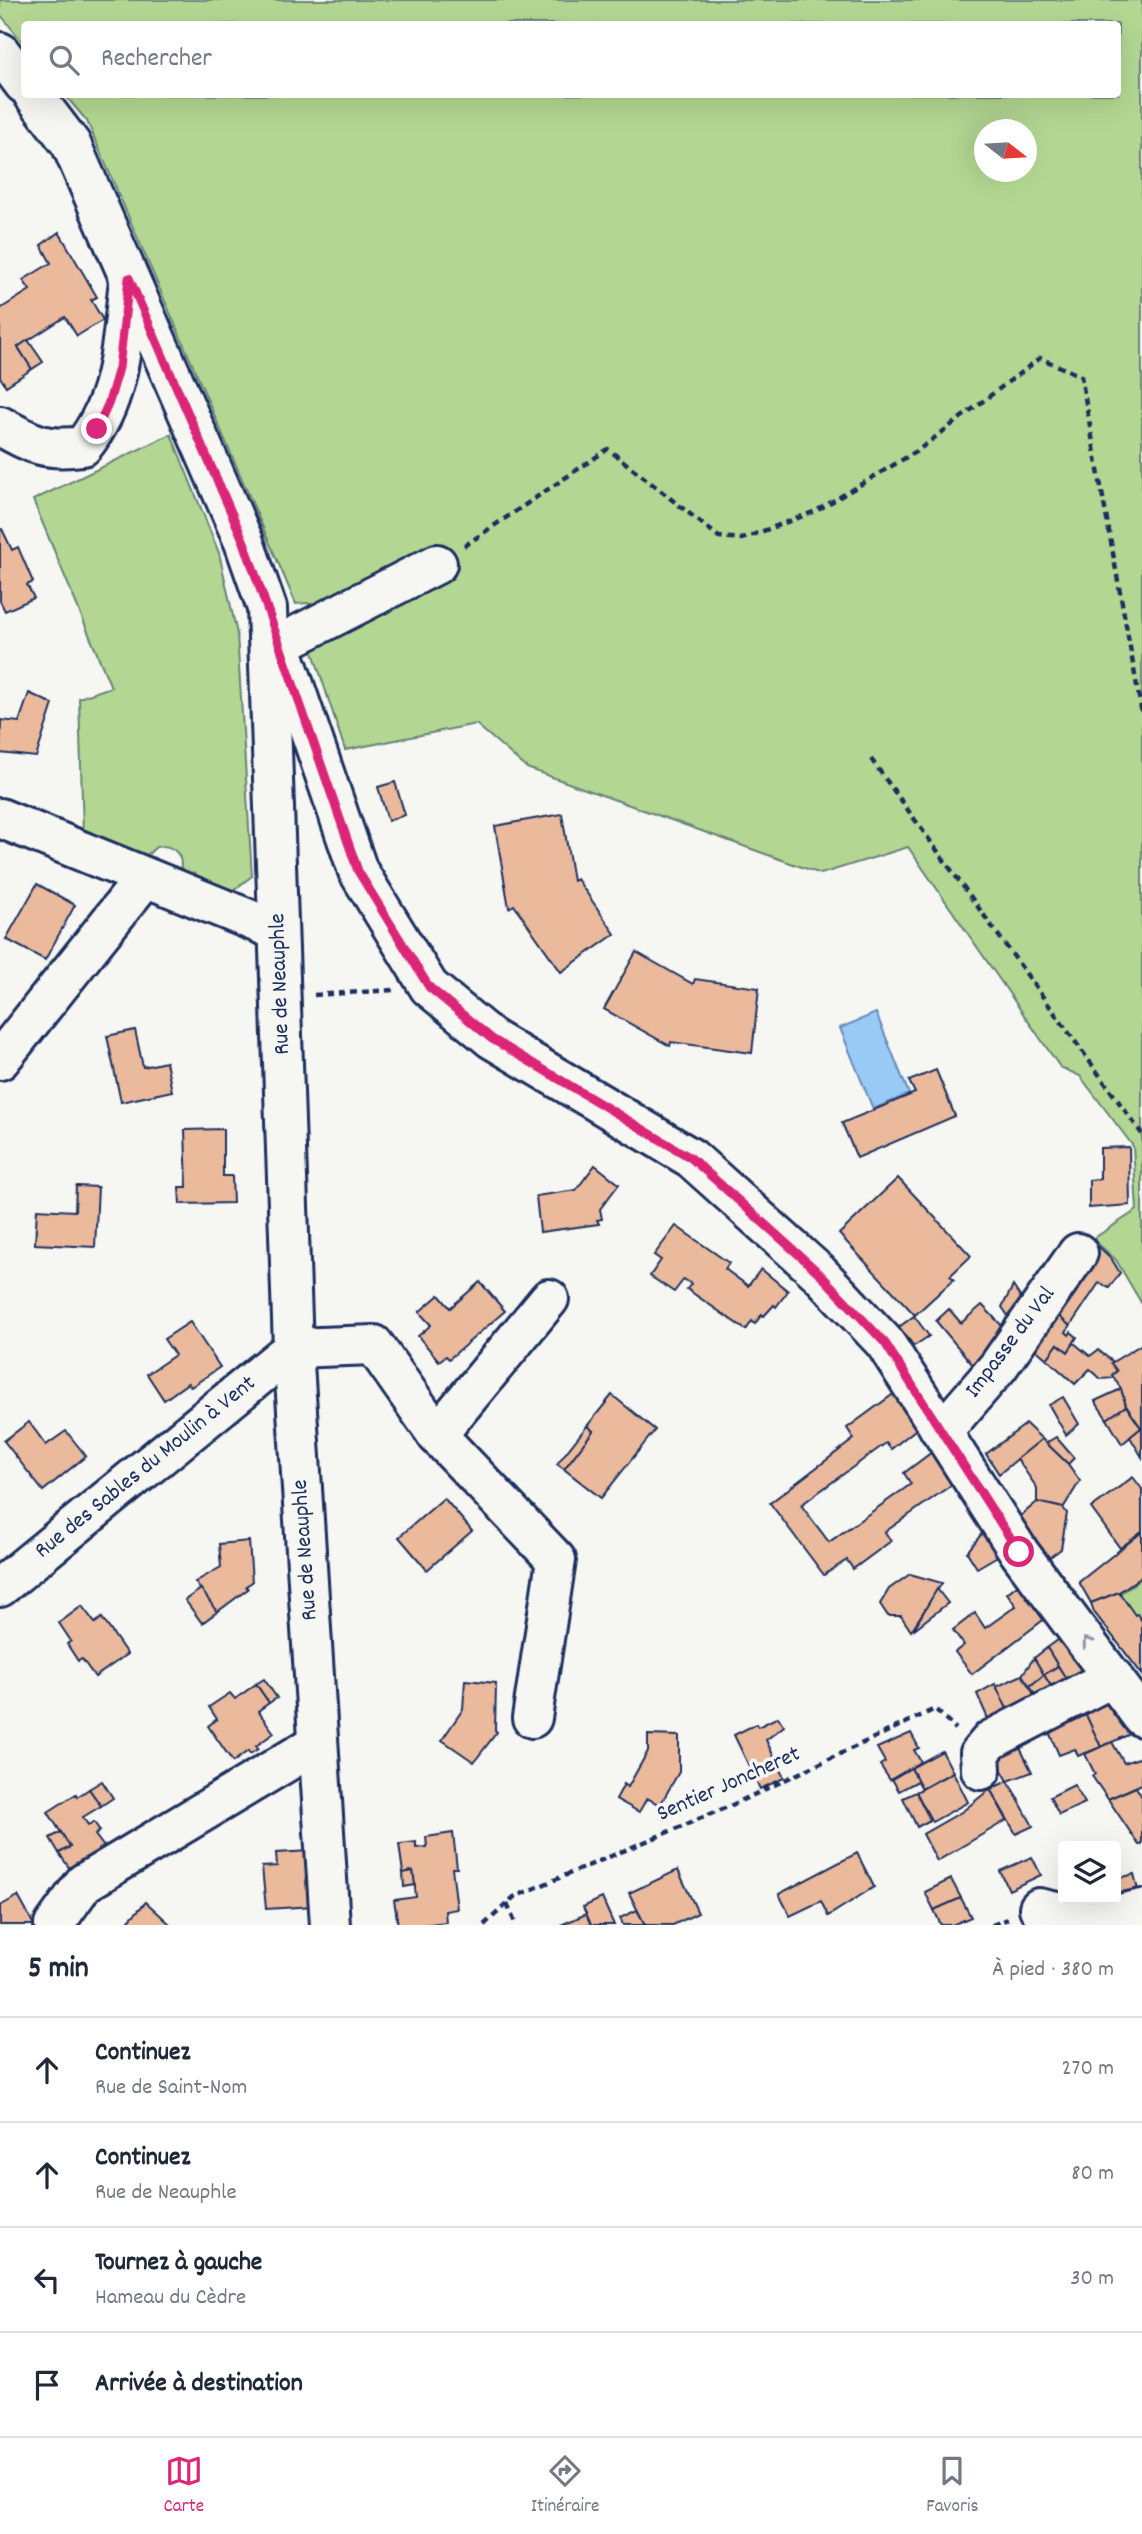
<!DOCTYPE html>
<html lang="fr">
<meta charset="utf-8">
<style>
body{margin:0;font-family:Dekko,sans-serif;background:#f6f6f7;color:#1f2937}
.controls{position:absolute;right:21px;bottom:21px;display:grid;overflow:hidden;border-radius:7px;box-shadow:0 7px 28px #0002}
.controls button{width:63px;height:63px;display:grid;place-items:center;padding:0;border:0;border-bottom:2px solid #e0e1e3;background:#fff;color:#1f2937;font:35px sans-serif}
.compass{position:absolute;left:974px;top:119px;width:63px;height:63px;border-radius:50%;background:#fff;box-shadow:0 7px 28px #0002;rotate:107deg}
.stop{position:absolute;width:21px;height:21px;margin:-16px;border:5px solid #db2777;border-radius:50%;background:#fff}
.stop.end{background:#db2777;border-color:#fff;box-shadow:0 2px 7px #0008}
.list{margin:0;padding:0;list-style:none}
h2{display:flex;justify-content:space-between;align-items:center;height:91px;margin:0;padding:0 28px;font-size:30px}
h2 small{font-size:23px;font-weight:400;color:#747a83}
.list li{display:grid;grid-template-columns:46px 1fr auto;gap:21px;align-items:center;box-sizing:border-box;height:105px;padding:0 28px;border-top:2px solid #e0e1e3}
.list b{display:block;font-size:26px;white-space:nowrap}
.list p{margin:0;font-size:23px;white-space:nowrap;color:#747a83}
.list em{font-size:23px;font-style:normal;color:#747a83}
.icon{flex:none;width:38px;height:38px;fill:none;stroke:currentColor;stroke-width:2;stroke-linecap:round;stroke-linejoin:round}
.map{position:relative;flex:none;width:1142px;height:1925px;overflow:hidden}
.search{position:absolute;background:#fff;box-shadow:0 7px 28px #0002;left:21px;right:21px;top:21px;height:77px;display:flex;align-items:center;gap:18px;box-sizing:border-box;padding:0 24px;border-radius:7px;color:#747a83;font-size:26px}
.sheet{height:511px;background:#fff}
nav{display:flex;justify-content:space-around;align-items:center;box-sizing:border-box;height:98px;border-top:2px solid #e0e1e3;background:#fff;font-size:19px;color:#747a83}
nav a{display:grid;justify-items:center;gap:4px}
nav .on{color:#db2777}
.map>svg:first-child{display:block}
.green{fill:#b3d792;stroke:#678378;stroke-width:2;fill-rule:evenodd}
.water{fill:#99caf5;stroke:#678cb9;stroke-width:2}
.building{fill:#ebba9c;stroke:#1b2f5e;stroke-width:2}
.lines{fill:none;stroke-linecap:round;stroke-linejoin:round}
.minor-casing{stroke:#1b2f5e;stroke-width:44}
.path{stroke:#1b2f5e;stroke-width:4.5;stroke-dasharray:7 5;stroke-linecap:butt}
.minor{stroke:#f6f6f2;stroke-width:38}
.oneway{stroke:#8892a8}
.route{stroke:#db2777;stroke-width:9}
.labels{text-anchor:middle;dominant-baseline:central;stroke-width:7;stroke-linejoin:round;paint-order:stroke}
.street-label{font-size:23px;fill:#1b2f5e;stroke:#f6f6f2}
</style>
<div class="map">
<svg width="1142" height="1925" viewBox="0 0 1142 1925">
<rect width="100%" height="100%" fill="#f6f6f2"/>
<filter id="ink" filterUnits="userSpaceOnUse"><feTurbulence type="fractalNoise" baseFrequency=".0143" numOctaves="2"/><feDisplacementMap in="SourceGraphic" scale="14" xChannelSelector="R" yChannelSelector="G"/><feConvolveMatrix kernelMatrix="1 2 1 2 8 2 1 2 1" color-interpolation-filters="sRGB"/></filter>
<g filter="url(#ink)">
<!-- green -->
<g class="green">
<path d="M0,0H1142V1304L1116,1260L1093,1239L1137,1210L1133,1146L1080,1076L1060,1067L908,847L821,874L527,768L476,724L345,750L312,649L318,608L308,603L296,604L87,121L65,95L1118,94V24H24V44L0,14ZM984,130H1026V172H984Z"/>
<path d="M171,434L219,553L237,634L252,876L231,892L180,871C184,855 173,843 156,847L144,858L83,833L79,698L111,687L33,500Z"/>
<polygon points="1142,1578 1142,1674 1094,1612"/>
</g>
<!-- water -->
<polygon class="water" points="876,1013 909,1094 873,1109 840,1028"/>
<!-- building -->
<g class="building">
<polygon points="59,232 97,297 91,300 103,320 77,336 65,317 18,347 32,369 6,386 0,377 0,309 30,290 23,280 51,263 41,245"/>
<polygon points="28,340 43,362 32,369 18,347"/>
<polygon points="2,529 12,550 18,547 33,582 27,585 34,598 5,611 0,601 0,530"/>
<polygon points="29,693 53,704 36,757 0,753 1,720 19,722"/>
<polygon points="395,782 405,815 388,821 378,787"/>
<polygon points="562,814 573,881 577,879 615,934 561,972 514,905 509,908 495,826"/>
<polygon points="37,884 75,905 45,960 6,939"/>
<polygon points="636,952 693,984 695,979 759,988 752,1053 671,1042 670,1046 604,1009"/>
<polygon points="135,1030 143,1067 166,1062 172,1091 121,1102 107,1036"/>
<polygon points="936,1070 955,1116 857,1158 842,1123 915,1093 909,1081"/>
<polygon points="223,1129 223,1176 232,1176 233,1203 180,1204 179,1187 187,1187 185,1130"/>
<polygon points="1129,1147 1130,1205 1089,1208 1089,1180 1100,1179 1100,1148"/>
<polygon points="595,1165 619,1184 600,1209 602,1219 597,1220 599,1224 540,1232 536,1196 576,1190"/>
<polygon points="898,1178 971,1256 950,1276 954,1279 915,1315 839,1234"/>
<polygon points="76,1186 98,1187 95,1247 35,1244 37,1209 75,1211"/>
<polygon points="676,1226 729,1263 725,1269 748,1286 761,1269 788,1291 776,1307 774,1305 764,1316 762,1314 755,1324 752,1321 746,1330 687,1289 691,1284 684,1279 674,1292 650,1276 661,1260 654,1255"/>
<polygon points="1096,1244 1111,1258 1120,1273 1109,1288 1099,1283 1070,1326 1049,1308"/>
<polygon points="480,1282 505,1311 449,1359 446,1356 439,1361 418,1336 431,1325 419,1312 439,1295 450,1308"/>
<polygon points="1013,1286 1026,1306 1013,1323 1002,1307"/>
<polygon points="982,1305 1007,1331 977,1370 936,1321 949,1309 961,1323"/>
<polygon points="1049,1308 1070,1326 1066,1332 1069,1335 1071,1332 1077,1337 1068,1352 1058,1344 1047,1359 1026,1341"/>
<polygon points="914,1316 929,1336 914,1346 899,1327"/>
<polygon points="190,1322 220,1367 191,1387 188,1383 164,1400 147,1374 175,1355 164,1339"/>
<polygon points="1074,1343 1090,1356 1098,1350 1113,1362 1117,1371 1112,1375 1114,1378 1101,1379 1090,1369 1075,1384 1047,1359 1058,1344 1068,1352"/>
<polygon points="1142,1344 1142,1429 1126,1406 1121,1389 1112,1375 1117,1371 1111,1363"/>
<polygon points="903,1387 925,1422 891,1449 886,1443 801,1505 829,1542 911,1484 904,1473 940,1446 961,1478 885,1532 891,1541 853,1569 847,1560 824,1575 770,1503 854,1439 847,1428"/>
<polygon points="1121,1389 1126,1406 1107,1419 1095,1401"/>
<polygon points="612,1395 655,1430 601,1498 564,1469 593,1431 587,1426"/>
<polygon points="1063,1397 1079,1424 1066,1435 1049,1405"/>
<polygon points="1126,1406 1141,1428 1122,1444 1107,1419"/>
<polygon points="29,1422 46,1445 66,1431 86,1456 43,1491 4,1441"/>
<polygon points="1026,1424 1042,1439 999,1474 986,1454"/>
<polygon points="587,1426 593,1431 564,1469 557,1464"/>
<polygon points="1141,1428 1142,1429 1142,1457 1130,1437"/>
<polygon points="1056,1437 1074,1458 1068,1464 1046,1443"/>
<polygon points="1042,1439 1068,1464 1080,1481 1063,1508 1037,1502 1037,1488 1017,1459"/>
<polygon points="1133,1477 1142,1489 1142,1532 1120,1548 1091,1508"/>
<polygon points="444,1498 472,1531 427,1570 399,1537"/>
<polygon points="1037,1502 1063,1508 1067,1513 1061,1549 1046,1560 1018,1518"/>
<polygon points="992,1521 1011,1548 977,1568 967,1552"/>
<polygon points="1142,1532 1142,1576 1119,1592 1091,1603 1079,1582"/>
<polygon points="249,1541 252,1582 246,1586 248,1589 217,1612 195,1582 221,1567 219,1544"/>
<polygon points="910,1574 942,1583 911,1631 901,1616 888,1616 880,1604 889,1589"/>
<polygon points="1030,1575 1055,1611 972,1674 955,1652 964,1645 953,1630 975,1613 985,1628 1016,1606 1007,1593"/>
<polygon points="201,1589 217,1612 202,1623 185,1600"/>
<polygon points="937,1589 948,1603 913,1630"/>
<polygon points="1119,1592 1135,1615 1137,1614 1142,1621 1142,1674 1094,1612 1091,1603"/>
<polygon points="82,1606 95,1623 102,1618 127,1654 95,1677 82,1659 78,1661 67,1644 71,1641 59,1623"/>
<polygon points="1069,1632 1100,1678 1074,1692 1047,1648"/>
<polygon points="1047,1648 1058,1666 1044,1675 1034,1658"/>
<polygon points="1034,1658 1044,1675 1030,1686 1022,1675"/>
<polygon points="1058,1666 1072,1688 1057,1696 1044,1675"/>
<polygon points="1022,1675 1041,1705 1013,1721 996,1687"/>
<polygon points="1044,1675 1057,1696 1041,1705 1030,1686"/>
<polygon points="264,1679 277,1698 269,1703 256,1684"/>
<polygon points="465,1680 496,1683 495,1730 497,1732 474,1762 442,1740 463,1709"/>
<polygon points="256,1684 269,1703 258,1711 274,1733 256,1746 258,1749 250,1754 248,1751 233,1762 208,1726 217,1719 209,1707 230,1693 235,1699"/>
<polygon points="995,1684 1013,1721 993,1730 977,1694"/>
<polygon points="1109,1691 1135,1732 1101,1747 1081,1707"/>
<polygon points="1086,1715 1101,1747 1078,1756 1075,1749 1059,1755 1049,1732"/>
<polygon points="778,1717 784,1726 766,1740 784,1778 760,1789 734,1735 756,1724 758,1727"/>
<polygon points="911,1733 919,1748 914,1750 921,1762 890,1780 880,1765 885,1762 877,1748"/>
<polygon points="648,1735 679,1736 679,1772 660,1805 647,1798 639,1812 616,1799 624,1784 628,1787 648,1751"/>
<polygon points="1112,1742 1124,1763 1139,1758 1142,1762 1142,1784 1108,1799 1092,1776 1095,1774 1085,1754"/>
<polygon points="1019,1746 1032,1772 1008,1781 995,1758"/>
<polygon points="942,1751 953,1772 922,1789 911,1768"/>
<polygon points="911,1768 918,1781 899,1791 892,1779"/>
<polygon points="953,1772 968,1802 932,1822 916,1792"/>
<polygon points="102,1781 113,1798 101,1806 89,1789"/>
<polygon points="1008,1781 1033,1826 1016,1834 990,1789"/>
<polygon points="1074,1785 1085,1803 1059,1815 1050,1797"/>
<polygon points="1136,1787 1142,1797 1142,1844 1139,1845 1108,1799"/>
<polygon points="89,1789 101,1806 83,1817 88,1825 94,1822 100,1831 95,1835 107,1851 72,1872 59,1853 70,1847 48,1812 76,1794 77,1797"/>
<polygon points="990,1789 1007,1820 937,1861 923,1834 963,1811"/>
<polygon points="916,1792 930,1820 917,1827 903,1798"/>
<polygon points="61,1832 70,1847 59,1853 50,1838"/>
<polygon points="453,1833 457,1868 452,1868 457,1909 445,1911 446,1922 423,1925 398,1925 394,1900 416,1897 413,1871 403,1873 399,1844 416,1842 416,1848 427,1847 426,1837"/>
<polygon points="310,1851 314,1906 266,1909 262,1867 277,1866 276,1853"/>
<polygon points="857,1853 874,1887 828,1916 821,1901 790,1916 779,1894"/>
<polygon points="1032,1857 1041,1875 1009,1890 1000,1871"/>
<polygon points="678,1870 698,1913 673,1925 645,1925 629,1893"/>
<polygon points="413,1871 415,1885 404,1887 403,1873"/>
<polygon points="1134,1874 1141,1902 1094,1915 1090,1899 1116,1899 1116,1879"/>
<polygon points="951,1879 961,1898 934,1910 925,1892"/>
<polygon points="18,1896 34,1925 0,1925 0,1906"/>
<polygon points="602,1898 614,1925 591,1925 583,1907"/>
<polygon points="961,1898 971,1917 952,1925 941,1925 934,1910"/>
<polygon points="146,1902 171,1925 134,1925 129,1920"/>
<polygon points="637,1910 645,1925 623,1925 620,1918"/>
<polygon points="586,1914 591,1925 561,1925"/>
</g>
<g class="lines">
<!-- minor casing -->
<g class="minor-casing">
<g id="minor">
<polyline points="0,52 24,84"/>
<polyline points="33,94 71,144 244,542 267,608 293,1348 330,1925"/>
<path d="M0,426C33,444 44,451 83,446C122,398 122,339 129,280"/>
<polyline points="280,644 358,871 429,987 492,1039 691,1158 818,1272 885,1343 1019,1552 1142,1717"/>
<polyline points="280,644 437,564"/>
<polyline points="0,818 278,931"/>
<polyline points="0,1060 144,879"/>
<polyline points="939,1428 954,1418 998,1367 1078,1253"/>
<polyline points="437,1435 549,1299"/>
<polyline points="0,1587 293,1348 374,1345 437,1435 556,1560 532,1718"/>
<polyline points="981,1770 980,1753 991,1740 1113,1677"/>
<polyline points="1039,1908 1092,1920 1142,1909"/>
<polyline points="54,1925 84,1883 318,1743"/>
</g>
</g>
<!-- path -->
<g class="path">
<polyline points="464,546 608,449 719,537 742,539 816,511 917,451 1040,358 1081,376 1142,714"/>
<polyline points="871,759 1142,1134"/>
<polyline points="314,995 393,990"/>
<polyline points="507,1904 516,1925"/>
<polyline points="484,1925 514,1897 732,1805 935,1709 956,1729"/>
<polyline points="992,1925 1008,1919"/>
</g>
<!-- minor -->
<use href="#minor" class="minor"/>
</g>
<!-- one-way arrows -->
<defs><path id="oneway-chevron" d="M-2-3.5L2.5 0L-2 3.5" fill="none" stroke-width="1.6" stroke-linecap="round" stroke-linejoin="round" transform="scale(1.75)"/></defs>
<use class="oneway" href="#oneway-chevron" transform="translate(1087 1642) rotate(-127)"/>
</g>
<g class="lines" filter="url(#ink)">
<!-- route -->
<polyline class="route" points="97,429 109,402 119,368 129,278 244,542 358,871 429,987 492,1039 691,1158 818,1272 885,1343 1019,1552"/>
</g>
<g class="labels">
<!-- street labels -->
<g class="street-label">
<text transform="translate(281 984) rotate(-92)">Rue de Neauphle</text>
<text transform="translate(1011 1343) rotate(-53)">Impasse du Val</text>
<text transform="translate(146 1468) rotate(-39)">Rue des Sables du Moulin à Vent</text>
<text transform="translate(306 1550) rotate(-94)">Rue de Neauphle</text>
<text transform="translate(729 1785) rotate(-24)">Sentier Joncheret</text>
</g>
</g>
</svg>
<div class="controls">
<button><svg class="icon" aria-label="layers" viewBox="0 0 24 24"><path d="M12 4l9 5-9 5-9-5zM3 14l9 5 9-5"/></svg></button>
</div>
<svg class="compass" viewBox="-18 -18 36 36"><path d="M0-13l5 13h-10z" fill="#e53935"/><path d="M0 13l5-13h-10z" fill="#747a83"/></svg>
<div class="stop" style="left:1019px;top:1552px"></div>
<div class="stop end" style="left:97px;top:429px"></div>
<div class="search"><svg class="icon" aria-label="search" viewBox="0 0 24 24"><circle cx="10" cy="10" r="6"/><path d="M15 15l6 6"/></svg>Rechercher</div>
</div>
<section class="sheet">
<h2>5 min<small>À pied · 380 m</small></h2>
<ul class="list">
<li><svg class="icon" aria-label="ahead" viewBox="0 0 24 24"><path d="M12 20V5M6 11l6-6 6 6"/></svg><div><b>Continuez</b><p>Rue de Saint-Nom</p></div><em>270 m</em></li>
<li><svg class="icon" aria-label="ahead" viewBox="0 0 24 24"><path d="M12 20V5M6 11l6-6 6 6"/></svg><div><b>Continuez</b><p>Rue de Neauphle</p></div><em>80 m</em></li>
<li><svg class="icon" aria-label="left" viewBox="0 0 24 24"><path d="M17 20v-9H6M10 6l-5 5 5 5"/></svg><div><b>Tournez à gauche</b><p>Hameau du Cèdre</p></div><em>30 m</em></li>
<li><svg class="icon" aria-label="arrive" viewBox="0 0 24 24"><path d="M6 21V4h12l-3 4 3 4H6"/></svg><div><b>Arrivée à destination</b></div></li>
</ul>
</section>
<nav>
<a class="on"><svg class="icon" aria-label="map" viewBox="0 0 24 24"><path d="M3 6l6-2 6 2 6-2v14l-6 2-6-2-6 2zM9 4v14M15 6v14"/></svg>Carte</a>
<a><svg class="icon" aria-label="directions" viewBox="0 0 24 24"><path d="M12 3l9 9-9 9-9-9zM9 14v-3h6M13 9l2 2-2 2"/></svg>Itinéraire</a>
<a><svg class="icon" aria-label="saved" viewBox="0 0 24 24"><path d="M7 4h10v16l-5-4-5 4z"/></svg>Favoris</a>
</nav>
